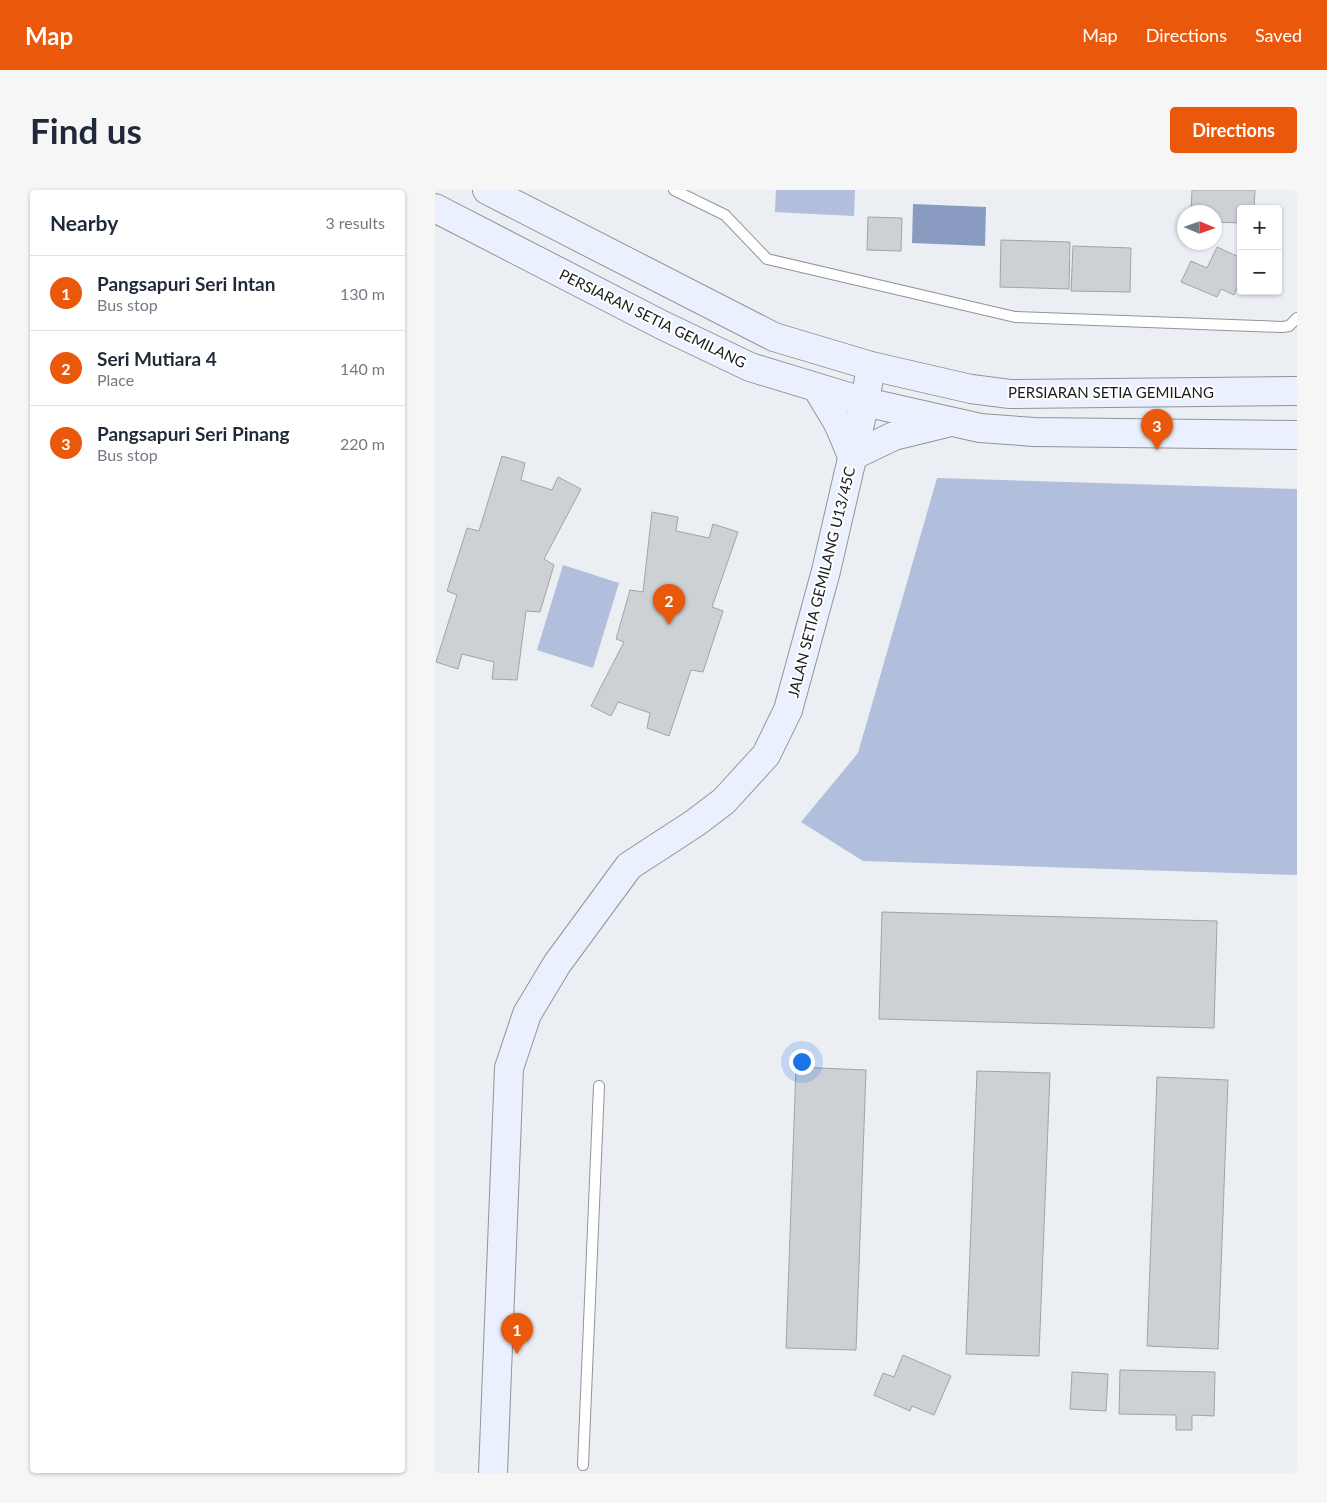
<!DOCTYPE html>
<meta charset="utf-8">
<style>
body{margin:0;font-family:Lato,sans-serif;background:#f6f6f7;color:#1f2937}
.controls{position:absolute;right:15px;top:15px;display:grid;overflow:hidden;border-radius:5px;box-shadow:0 1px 4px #0004}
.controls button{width:45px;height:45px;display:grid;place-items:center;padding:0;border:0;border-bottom:1px solid #e0e1e3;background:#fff;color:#1f2937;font:25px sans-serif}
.compass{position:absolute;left:742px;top:15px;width:45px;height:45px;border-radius:50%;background:#fff;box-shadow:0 1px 4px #0004;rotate:92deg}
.you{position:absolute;left:366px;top:871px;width:18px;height:18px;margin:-12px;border:4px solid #fff;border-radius:50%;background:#1a73e8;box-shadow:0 0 0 8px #1a73e833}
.badge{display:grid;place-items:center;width:32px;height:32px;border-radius:50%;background:#ea580c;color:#fff;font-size:16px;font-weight:700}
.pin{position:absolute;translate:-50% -41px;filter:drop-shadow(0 1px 2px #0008)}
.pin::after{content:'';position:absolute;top:26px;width:18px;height:15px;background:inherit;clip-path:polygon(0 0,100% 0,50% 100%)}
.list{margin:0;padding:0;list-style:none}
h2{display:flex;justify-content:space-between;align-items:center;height:65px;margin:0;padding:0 20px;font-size:21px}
h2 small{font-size:16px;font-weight:400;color:#747a83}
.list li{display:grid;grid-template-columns:32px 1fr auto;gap:15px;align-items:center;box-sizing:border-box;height:75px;padding:0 20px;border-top:1px solid #e0e1e3}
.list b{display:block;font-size:19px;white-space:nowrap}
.list p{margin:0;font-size:16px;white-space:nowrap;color:#747a83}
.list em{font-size:16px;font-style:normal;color:#747a83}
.map{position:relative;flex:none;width:862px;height:1283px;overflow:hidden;border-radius:5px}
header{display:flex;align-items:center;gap:30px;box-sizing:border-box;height:70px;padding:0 25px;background:#ea580c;color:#fff}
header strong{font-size:24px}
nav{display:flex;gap:28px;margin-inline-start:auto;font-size:18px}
.intro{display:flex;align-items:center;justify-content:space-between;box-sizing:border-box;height:120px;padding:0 30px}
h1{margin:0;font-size:35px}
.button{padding:12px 22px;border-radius:5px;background:#ea580c;color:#fff;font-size:18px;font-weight:700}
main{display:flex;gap:30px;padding:0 30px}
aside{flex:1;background:#fff;border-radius:5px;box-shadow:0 1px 4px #0004}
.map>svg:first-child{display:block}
.green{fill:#b1bfdd}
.water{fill:#8a9bc2}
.building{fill:#cdd0d5;stroke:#a1a3a9}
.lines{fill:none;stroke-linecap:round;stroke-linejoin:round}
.lane-casing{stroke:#929499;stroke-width:12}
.secondary-casing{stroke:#929499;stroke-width:30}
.lane{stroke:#fff;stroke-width:10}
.secondary{stroke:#eaf0fe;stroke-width:28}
.labels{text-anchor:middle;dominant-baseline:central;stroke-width:4;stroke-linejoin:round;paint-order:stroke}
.street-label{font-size:15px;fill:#1a1b1d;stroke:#fff}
</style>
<header>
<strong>Map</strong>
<nav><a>Map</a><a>Directions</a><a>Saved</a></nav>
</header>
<div class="intro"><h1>Find us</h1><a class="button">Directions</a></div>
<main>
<aside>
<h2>Nearby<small>3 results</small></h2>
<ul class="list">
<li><span class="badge">1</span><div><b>Pangsapuri Seri Intan</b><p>Bus stop</p></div><em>130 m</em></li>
<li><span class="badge">2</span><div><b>Seri Mutiara 4</b><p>Place</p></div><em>140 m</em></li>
<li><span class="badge">3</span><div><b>Pangsapuri Seri Pinang</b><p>Bus stop</p></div><em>220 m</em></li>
</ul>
</aside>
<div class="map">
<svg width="862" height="1283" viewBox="0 0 862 1283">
<rect width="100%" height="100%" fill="#ebeef3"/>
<!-- green -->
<g class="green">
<polygon points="341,0 420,0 419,26 340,22"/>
<polygon points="502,288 862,299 862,685 428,671 366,632 423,563"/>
<polygon points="128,375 184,393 158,478 102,460"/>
</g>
<!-- water -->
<polygon class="water" points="478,14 551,17 550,56 477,53"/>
<!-- building -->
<g class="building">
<polygon points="757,0 820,0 819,19 806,19 806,33 779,32 779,22 756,22"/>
<polygon points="433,27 467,28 466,61 432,60"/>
<polygon points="566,50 635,52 634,99 565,97"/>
<polygon points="638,56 696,58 695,102 636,101"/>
<polygon points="782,57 806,68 806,90 799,105 786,99 782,107 746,92 756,71 772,78"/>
<polygon points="67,266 90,273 86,290 117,300 123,287 146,299 109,369 119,375 105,422 91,421 82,490 57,489 59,472 27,464 23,479 1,472 22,405 12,401 32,338 44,341"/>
<polygon points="217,322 243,327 241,341 274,348 278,334 303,342 277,417 288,421 268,482 256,480 234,546 212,538 215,523 183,512 176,526 156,516 189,452 181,449 195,400 208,402"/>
<polygon points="447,722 782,731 779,838 444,829"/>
<polygon points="361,877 431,880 421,1160 351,1158"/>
<polygon points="542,881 615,883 604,1166 531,1164"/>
<polygon points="722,887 793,890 783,1159 712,1156"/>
<polygon points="468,1165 516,1186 499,1225 477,1216 475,1221 439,1205 448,1183 459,1187"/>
<polygon points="685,1180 780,1182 779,1226 757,1225 757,1240 741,1240 741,1225 684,1224"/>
<polygon points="637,1182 673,1184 671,1221 635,1219"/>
</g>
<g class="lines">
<!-- lane casing -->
<g class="lane-casing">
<g id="lane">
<polyline points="239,0 290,25 332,69 580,127 847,137 854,136 862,128"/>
<polyline points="148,1275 164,896"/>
</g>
</g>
<!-- secondary casing -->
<g class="secondary-casing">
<g id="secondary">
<polyline points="52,0 339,147 436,176 536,199 575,204 862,201"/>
<polyline points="0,18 227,135 315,177 430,212 545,238 599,242 862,245"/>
<polyline points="382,198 403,233 417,266"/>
<polyline points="417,266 459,246 512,233"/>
<polyline points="58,1283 74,878 92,824 122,774 194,676 260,633 289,611 331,565 353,520 391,381 430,212 436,176"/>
</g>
</g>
<!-- lane -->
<use href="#lane" class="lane"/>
<!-- secondary -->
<use href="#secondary" class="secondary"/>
</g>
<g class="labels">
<!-- street labels -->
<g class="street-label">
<text transform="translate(218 128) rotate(26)">PERSIARAN SETIA GEMILANG</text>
<text x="676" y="202">PERSIARAN SETIA GEMILANG</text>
<text transform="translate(386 392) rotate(-76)">JALAN SETIA GEMILANG U13/45C</text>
</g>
</g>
</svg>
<div class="controls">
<button>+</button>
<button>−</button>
</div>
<svg class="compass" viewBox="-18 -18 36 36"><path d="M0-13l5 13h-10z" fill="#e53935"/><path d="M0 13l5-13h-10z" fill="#747a83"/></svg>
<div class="you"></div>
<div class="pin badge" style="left:82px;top:1164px">1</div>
<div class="pin badge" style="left:234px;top:435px">2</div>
<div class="pin badge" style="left:722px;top:260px">3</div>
</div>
</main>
